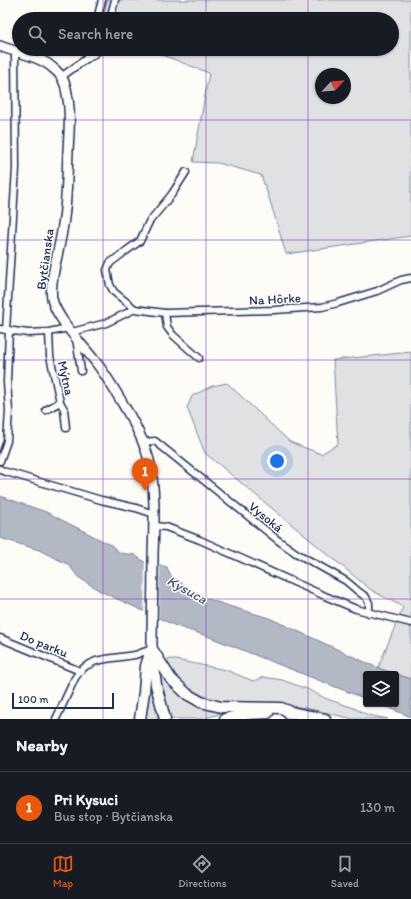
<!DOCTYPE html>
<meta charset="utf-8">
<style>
body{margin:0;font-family:Itim,sans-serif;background:#242831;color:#f1f3f6}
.controls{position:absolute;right:12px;bottom:12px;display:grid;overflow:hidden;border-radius:4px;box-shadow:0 1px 3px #0004}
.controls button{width:36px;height:36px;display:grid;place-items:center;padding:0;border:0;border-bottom:1px solid #363941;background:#171b24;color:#f1f3f6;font:20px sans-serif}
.compass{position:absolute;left:315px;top:68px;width:36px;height:36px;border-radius:50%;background:#171b24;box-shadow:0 1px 3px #0004;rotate:64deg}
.scale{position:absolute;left:12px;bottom:10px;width:102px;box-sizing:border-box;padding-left:4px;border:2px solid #1b2f5e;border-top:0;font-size:11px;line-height:14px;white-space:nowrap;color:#1b2f5e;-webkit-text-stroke:3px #fdfcf7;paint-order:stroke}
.you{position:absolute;left:277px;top:461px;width:14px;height:14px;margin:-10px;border:3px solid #fff;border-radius:50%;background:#1a73e8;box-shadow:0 0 0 6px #1a73e833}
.badge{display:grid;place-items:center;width:26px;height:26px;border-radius:50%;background:#ea580c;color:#fff;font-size:13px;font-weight:700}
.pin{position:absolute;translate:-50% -33px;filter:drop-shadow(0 1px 2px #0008)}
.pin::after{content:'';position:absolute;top:21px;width:14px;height:12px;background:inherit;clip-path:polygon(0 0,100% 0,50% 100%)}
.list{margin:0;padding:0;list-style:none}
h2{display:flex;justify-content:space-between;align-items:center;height:52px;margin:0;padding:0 16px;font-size:17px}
h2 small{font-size:13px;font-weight:400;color:#9ea1a6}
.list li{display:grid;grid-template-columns:26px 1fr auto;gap:12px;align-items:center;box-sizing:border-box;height:72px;padding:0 16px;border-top:1px solid #363941}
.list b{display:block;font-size:15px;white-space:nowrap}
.list p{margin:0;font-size:13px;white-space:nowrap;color:#9ea1a6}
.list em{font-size:13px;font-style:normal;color:#9ea1a6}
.icon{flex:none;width:22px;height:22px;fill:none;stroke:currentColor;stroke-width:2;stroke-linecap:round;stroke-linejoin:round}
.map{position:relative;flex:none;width:411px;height:719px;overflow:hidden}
.search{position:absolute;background:#171b24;box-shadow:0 1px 3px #0004;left:12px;right:12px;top:12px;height:44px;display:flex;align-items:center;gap:10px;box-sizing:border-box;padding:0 14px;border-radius:22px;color:#9ea1a6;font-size:15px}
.sheet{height:124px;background:#171b24}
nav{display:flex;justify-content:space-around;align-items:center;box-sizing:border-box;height:56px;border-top:1px solid #363941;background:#171b24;font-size:11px;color:#9ea1a6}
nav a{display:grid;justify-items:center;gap:2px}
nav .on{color:#ea580c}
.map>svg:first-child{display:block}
.green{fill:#e0e1e3;stroke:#7e88a0;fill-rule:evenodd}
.water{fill:#b3b8c5;stroke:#76819c}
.pier{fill:#fdfcf7}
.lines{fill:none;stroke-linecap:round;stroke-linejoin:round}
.street-casing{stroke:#1b2f5e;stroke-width:9}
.secondary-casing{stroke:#1b2f5e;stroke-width:12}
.primary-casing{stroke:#1b2f5e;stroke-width:13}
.street{stroke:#fdfcf7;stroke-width:6}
.secondary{stroke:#fdfcf7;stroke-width:9}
.primary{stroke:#fdfcf7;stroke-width:10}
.grid{fill:none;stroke:#7b2cbf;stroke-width:1;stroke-opacity:0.55}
.labels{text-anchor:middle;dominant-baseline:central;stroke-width:3;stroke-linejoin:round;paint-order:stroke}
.street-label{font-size:13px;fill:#1b2f5e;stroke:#fdfcf7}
.water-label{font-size:14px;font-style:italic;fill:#49587d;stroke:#fdfcf7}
</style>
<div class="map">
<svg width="411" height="719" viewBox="0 0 411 719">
<rect width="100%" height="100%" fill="#fdfcf7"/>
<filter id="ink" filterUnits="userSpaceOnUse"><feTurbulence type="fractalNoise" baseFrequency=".025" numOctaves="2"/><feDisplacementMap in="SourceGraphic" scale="8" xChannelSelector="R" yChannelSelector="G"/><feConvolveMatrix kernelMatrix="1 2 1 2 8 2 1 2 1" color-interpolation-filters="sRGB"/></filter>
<g filter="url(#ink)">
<!-- green -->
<g class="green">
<path d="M107,0H411V236L286,254L271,204L261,175L218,163L193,162L209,73L147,49H392V19H103ZM321,74H345V98H321Z"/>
<polygon points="411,352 411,679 378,668 403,607 371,590 205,453 187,408 192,396 212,386 227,383 290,442 321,454 338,444 333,360"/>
<polygon points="171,659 226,670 253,681 264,677 282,680 307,689 327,699 354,708 368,715 388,719 353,719 305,708 285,705 229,703 214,702 195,695 179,683 163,661"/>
<polygon points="157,664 168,681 229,711 203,719 170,719 164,702"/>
<polygon points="148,667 161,719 143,719"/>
</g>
<!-- water -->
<polygon class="water" points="0,496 46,512 111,545 120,553 135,555 146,563 167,567 170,575 185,586 205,598 232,607 269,618 378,668 411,679 411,717 379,704 396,704 396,674 366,674 366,699 207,636 176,626 100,591 78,577 69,565 39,550 0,538"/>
<!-- pier -->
<polygon class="pier" points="145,560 147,561 160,563 159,620 144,614"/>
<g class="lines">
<!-- street casing -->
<g class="street-casing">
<g id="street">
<polyline points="97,19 102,0"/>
<polyline points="110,19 115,0"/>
<polyline points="86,59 89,49"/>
<polyline points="61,77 86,59 92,56 100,49"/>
<polyline points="135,309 114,292 110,285 107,270 110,263 126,251 140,241 149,222 172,194 186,172"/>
<polyline points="165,313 167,327 173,335 199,358"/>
<polyline points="0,329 28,333 49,332 68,328"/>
<polyline points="6,330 16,168 15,51"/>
<polyline points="49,332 50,356 60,402 64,409 66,428"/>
<polyline points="72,332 106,323 135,309 165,313 274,310 322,307 338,303 377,291 401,280 411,278"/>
<polyline points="76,338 81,371"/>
<polyline points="46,410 60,402"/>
<polyline points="143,442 155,441 279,541 296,553 346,581 359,592 366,597 369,603 369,613"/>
<polyline points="0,461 7,441 9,411 7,382 9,330"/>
<polyline points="0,469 3,471 101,500 136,508 154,514"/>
<polyline points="154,526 166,527 200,540 325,596 356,609 411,623"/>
<polyline points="0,638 80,671"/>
<polyline points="56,719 75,678 80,671 86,666 96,661 106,659 135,655 152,649"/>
</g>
</g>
<!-- secondary casing -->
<g class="secondary-casing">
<path id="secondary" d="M0,46C17,53 38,55 53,68C61,74 66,84 67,94C71,112 69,132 68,151C67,176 67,201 63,225C61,239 58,252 55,265C53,276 50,288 52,299C57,320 85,347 98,365C110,381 120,399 130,416C138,430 145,445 149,460C156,491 154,523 153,554C153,586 152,617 152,649"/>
</g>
<!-- primary casing -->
<g class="primary-casing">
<g id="primary">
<polyline points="152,649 171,679 187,694 201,702 221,707 281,708 294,713"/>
<polyline points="152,651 156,685 165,719"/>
<polyline points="288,713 294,713 325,719"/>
<polyline points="140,719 144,692 146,666 150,653"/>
<polyline points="225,719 248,714 268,713"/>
</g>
</g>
<!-- street -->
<use href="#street" class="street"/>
<!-- secondary -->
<use href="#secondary" class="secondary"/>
<!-- primary -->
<use href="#primary" class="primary"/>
</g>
</g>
<!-- grid -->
<path class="grid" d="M103,0V19M206,0V19M308,0V19M103,49V719M206,49V719M308,49V719M0,120H411M0,240H411M0,360H411M0,479H411M0,599H411"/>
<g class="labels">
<!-- street labels -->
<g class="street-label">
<text transform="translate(45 259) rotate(-82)">Bytčianska</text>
<text transform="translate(275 299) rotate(-3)">Na Hôrke</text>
<text transform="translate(66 378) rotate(77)">Mýtna</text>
<text transform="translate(266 517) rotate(39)">Vysoká</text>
<text transform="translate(44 644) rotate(22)">Do parku</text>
</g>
<!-- water labels -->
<g class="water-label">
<text transform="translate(187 590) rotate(29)">Kysuca</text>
</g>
</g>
</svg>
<div class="controls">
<button><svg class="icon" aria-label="layers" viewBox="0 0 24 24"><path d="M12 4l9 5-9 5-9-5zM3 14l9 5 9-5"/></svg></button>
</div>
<svg class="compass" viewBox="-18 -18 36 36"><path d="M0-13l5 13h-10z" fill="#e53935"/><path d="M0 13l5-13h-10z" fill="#9ea1a6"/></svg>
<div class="scale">100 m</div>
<div class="you"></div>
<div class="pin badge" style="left:145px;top:491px">1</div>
<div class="search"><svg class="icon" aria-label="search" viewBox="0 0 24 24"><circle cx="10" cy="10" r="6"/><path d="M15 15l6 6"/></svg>Search here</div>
</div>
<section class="sheet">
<h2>Nearby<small></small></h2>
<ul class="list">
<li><span class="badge">1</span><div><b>Pri Kysuci</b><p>Bus stop · Bytčianska</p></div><em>130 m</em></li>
</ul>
</section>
<nav>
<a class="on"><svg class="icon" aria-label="map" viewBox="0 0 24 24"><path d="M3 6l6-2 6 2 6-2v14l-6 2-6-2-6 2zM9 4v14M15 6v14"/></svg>Map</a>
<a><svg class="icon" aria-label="directions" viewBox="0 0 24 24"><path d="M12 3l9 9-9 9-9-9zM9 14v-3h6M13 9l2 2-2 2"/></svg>Directions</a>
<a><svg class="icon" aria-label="saved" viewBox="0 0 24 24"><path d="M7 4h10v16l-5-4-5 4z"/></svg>Saved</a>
</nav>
